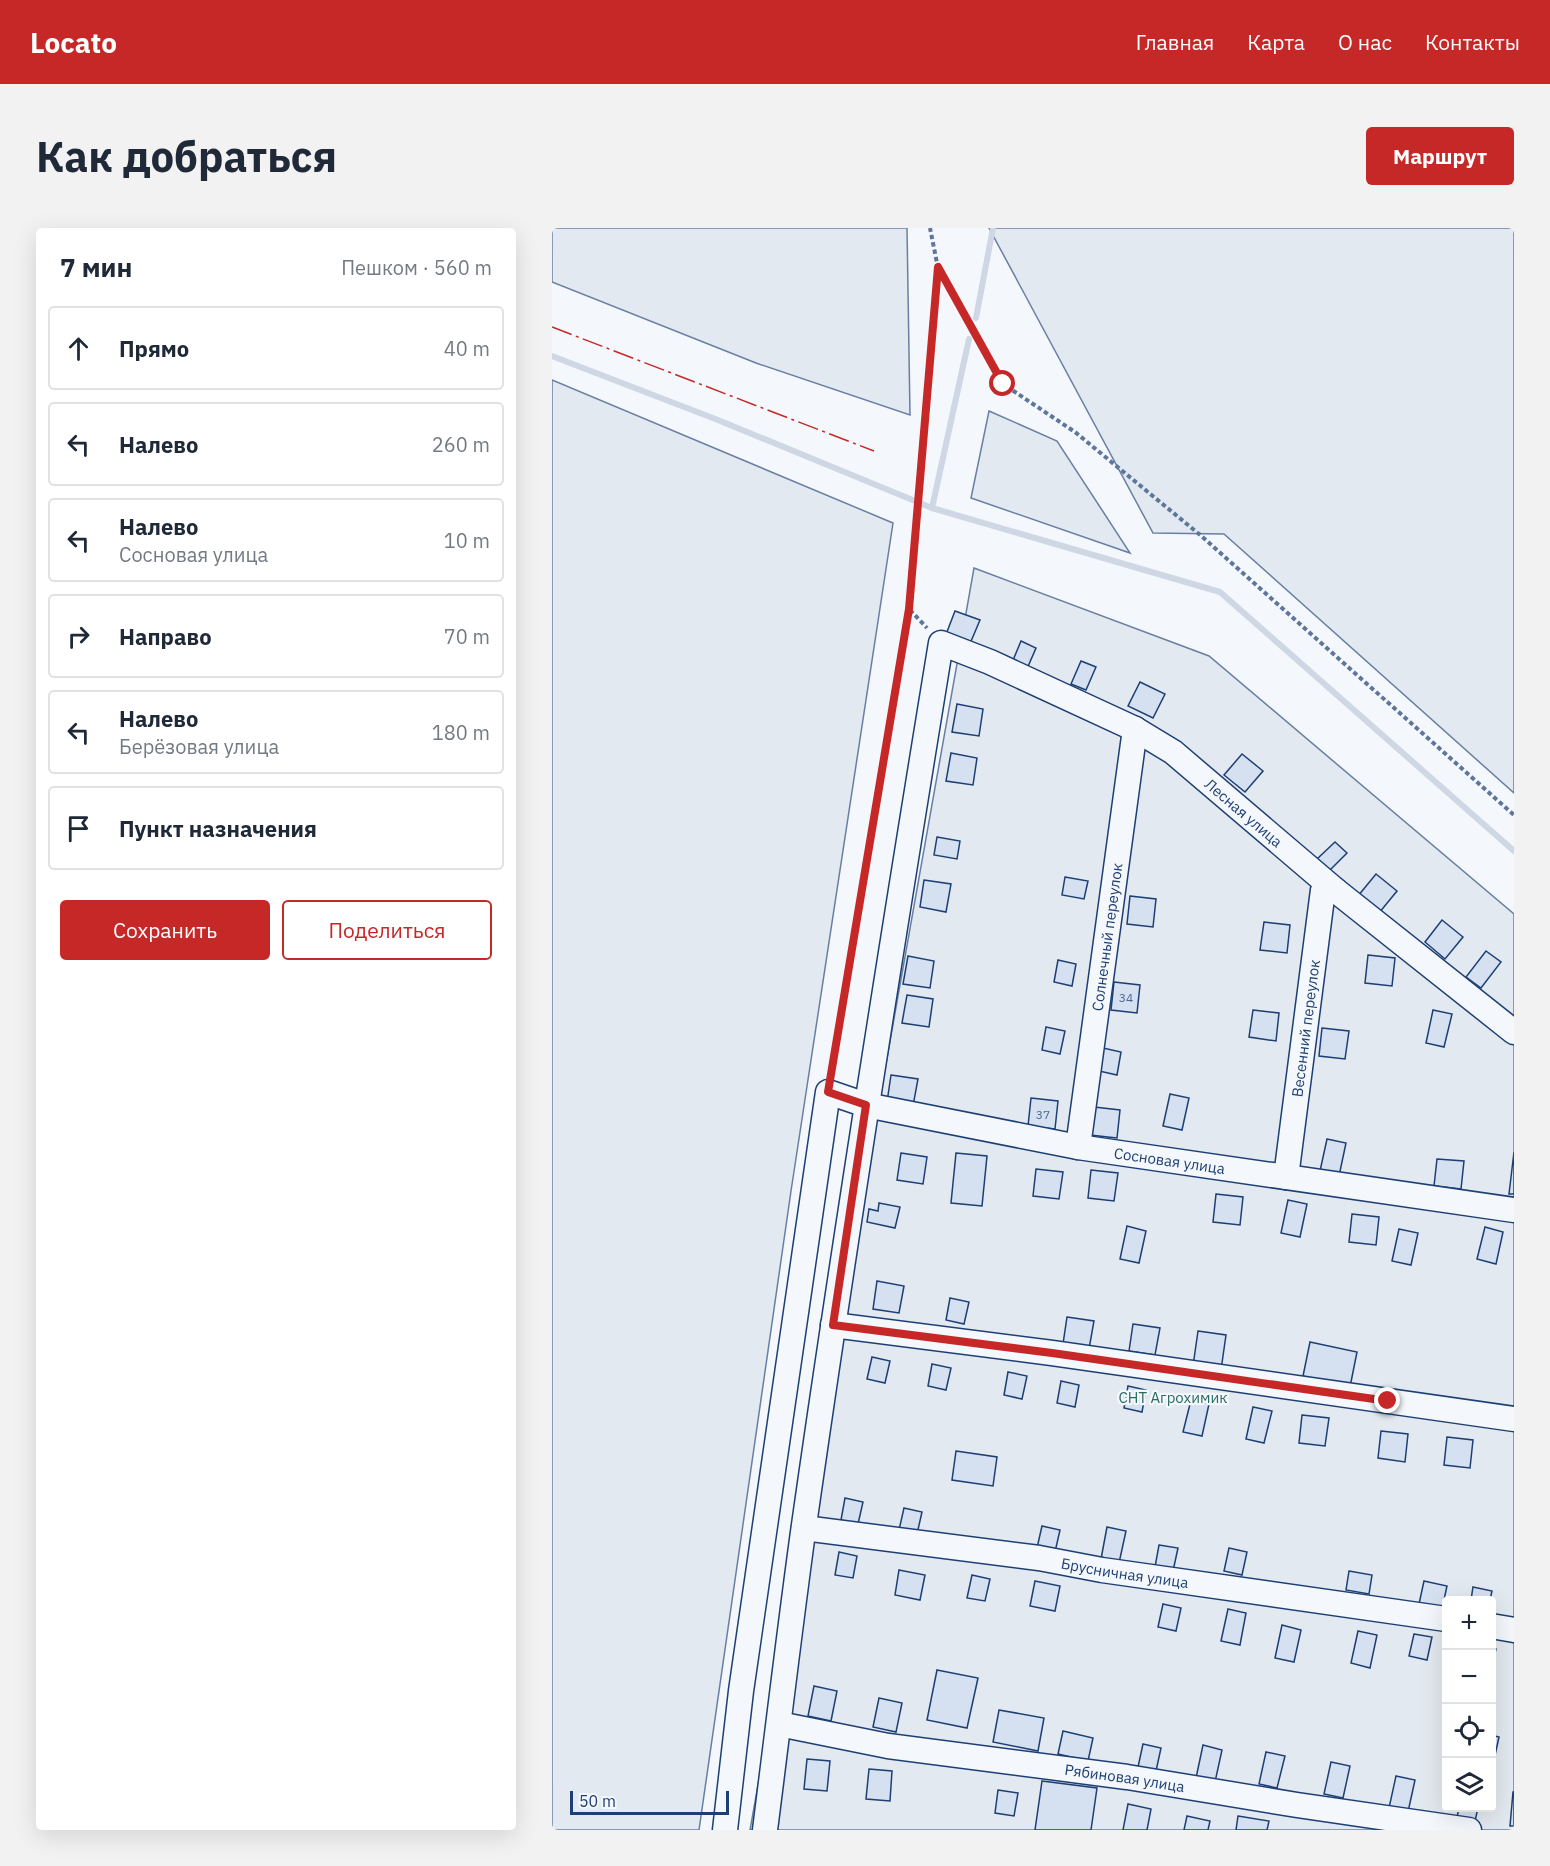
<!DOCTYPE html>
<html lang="ru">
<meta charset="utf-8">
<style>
body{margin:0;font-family:"IBM Plex Sans",sans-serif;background:#f2f2f3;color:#1f2937}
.controls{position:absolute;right:18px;bottom:18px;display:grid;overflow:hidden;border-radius:6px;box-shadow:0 6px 24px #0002}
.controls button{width:54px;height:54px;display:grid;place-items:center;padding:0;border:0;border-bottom:2px solid #e0e1e3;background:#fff;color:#1f2937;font:30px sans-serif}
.scale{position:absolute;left:18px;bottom:15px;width:159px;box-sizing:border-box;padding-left:6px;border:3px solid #1d3f73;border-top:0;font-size:16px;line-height:21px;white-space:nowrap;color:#1d3f73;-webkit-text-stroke:4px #f4f7fb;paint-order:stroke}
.stop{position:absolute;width:18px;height:18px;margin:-14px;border:4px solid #c62828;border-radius:50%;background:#fff}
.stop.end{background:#c62828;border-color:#fff;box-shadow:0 2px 6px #0008}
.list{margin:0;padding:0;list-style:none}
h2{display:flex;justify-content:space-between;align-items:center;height:78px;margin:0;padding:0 24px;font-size:26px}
h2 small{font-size:20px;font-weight:400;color:#747a83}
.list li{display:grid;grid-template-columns:39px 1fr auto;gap:18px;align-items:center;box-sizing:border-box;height:84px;margin:0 12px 12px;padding:0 12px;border:2px solid #e0e1e3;border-radius:6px}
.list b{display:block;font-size:22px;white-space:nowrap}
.list p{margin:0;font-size:20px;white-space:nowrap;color:#747a83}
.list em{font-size:20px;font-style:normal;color:#747a83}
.actions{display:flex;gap:12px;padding:18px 24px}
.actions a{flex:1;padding:14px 0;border:2px solid #c62828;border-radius:6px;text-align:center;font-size:21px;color:#c62828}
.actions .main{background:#c62828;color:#fff}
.icon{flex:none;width:33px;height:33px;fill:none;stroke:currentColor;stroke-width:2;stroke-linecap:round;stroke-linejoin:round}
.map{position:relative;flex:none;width:962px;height:1602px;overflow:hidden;border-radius:6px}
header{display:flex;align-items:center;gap:36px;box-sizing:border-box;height:84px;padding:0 30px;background:#c62828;color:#fff}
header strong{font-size:28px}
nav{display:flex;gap:33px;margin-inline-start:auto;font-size:21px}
.intro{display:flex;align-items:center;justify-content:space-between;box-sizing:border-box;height:144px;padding:0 36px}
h1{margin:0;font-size:42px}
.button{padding:15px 27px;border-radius:6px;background:#c62828;color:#fff;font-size:21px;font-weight:700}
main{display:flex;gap:36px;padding:0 36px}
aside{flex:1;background:#fff;border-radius:6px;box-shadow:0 6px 24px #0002}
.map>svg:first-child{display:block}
.green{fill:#e3e9f0;stroke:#687fa3;stroke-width:1.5;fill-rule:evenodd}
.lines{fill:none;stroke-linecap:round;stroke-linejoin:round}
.stream{stroke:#cfd7e4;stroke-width:6}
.building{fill:#d5e0f0;stroke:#1d3f73;stroke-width:1.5}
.minor-casing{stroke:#1d3f73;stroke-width:27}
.path{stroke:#5e769c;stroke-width:4;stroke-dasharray:4.5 3;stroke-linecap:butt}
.minor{stroke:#f4f7fb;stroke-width:24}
.power{stroke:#c62828;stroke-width:1.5;stroke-dasharray:21 4.5 3 4.5;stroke-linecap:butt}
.route{stroke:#c62828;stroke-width:8}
.labels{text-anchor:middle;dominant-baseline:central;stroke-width:4.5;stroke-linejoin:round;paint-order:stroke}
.number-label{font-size:12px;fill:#4b6792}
.street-label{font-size:15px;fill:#1d3f73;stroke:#f4f7fb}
.park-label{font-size:15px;fill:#2c6c60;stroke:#f4f7fb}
</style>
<header>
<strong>Locato</strong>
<nav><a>Главная</a><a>Карта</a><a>О нас</a><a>Контакты</a></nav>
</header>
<div class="intro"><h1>Как добраться</h1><a class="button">Маршрут</a></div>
<main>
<aside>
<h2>7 мин<small>Пешком · 560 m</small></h2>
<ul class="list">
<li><svg class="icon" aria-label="ahead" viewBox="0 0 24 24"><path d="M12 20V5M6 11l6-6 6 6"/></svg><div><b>Прямо</b></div><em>40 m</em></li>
<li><svg class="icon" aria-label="left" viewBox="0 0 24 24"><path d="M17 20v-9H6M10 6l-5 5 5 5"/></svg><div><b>Налево</b></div><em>260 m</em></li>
<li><svg class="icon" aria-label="left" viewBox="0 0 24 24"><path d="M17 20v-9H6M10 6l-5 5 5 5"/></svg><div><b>Налево</b><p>Сосновая улица</p></div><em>10 m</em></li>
<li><svg class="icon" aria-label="right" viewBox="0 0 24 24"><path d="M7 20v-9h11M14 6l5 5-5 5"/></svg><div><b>Направо</b></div><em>70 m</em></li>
<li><svg class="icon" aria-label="left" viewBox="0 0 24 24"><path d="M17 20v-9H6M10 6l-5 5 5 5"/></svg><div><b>Налево</b><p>Берёзовая улица</p></div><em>180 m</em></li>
<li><svg class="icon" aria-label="arrive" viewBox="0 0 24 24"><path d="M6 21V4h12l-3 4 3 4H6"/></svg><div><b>Пункт назначения</b></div></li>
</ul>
<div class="actions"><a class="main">Сохранить</a><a>Поделиться</a></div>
</aside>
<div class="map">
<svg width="962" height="1602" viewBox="0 0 962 1602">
<rect width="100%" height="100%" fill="#f4f7fb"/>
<!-- green -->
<g class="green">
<polygon points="0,0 355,0 358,187 204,135 0,54"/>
<polygon points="437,0 962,0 962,565 672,306 601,305"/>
<polygon points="0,152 341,295 239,963 147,1602 0,1602"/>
<polygon points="437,183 505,213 578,325 419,270"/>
<path d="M422,340L657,428L962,686V1602H198ZM894,1372H939V1580H894Z"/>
</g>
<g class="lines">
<!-- stream -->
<g class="stream">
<polyline points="424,90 441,0"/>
<polyline points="0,128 166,192 380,280 668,364 962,623"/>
<polyline points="380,280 417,111"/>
</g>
</g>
<!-- building -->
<g class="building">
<polygon points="403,383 428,392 417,418 393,409"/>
<polygon points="469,413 484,420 474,443 459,437"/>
<polygon points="529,433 544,439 534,462 519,456"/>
<polygon points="588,454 613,466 601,490 576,478"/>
<polygon points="405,476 431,481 427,508 400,504"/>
<polygon points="399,525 425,530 421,557 394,553"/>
<polygon points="690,526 711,543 693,564 672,547"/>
<polygon points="385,609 408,613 405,631 382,627"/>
<polygon points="783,614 795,625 777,643 765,631"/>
<polygon points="824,646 845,663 827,685 806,668"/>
<polygon points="513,649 536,653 532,671 510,667"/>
<polygon points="372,652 399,656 394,684 368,679"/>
<polygon points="578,668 604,671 601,699 575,696"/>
<polygon points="890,692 911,709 893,731 873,714"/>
<polygon points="712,694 738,697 735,725 708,722"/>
<polygon points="934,723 949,734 929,760 914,749"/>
<polygon points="816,727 843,730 840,758 813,755"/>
<polygon points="356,728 382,733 378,760 351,756"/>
<polygon points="506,732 524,736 520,758 502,754"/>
<polygon points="562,754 588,757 585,785 559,782"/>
<polygon points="355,767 381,771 377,799 350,795"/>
<polygon points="701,782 727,785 724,813 697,809"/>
<polygon points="881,782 900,786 892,819 874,815"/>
<polygon points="494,799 513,803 508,826 490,822"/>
<polygon points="770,800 797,803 793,831 767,828"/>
<polygon points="551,820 569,824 565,847 547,843"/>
<polygon points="339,847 366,851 361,878 335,874"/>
<polygon points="618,866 637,870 630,902 611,898"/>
<polygon points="479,870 506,873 503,901 476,898"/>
<polygon points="542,879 568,882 565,910 538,907"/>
<polygon points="775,911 794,915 787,948 768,943"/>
<polygon points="962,924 962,966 957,966"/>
<polygon points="349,925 375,929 371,956 345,952"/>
<polygon points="404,925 435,928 430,978 399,975"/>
<polygon points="885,931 912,933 909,961 882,958"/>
<polygon points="484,941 511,944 507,971 481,968"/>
<polygon points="539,942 566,945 562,973 536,970"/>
<polygon points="664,966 691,969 688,997 661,994"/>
<polygon points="736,972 755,976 748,1009 729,1005"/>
<polygon points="327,975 348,979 343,1000 315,994 317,981 326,983"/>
<polygon points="800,986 827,989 824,1017 797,1014"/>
<polygon points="575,998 594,1003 587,1035 568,1031"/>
<polygon points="933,999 951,1004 944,1036 925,1031"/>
<polygon points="847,1001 866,1005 859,1037 840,1033"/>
<polygon points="325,1053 352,1058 347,1085 321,1081"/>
<polygon points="398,1070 417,1074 412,1096 394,1092"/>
<polygon points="515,1089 542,1093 537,1121 511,1116"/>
<polygon points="581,1096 608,1100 603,1127 577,1123"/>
<polygon points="646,1103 674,1107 669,1142 641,1138"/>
<polygon points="758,1114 805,1124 798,1159 751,1148"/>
<polygon points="320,1129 338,1133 333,1155 315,1151"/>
<polygon points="380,1136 399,1140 394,1162 376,1158"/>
<polygon points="456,1144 475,1148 470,1171 452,1167"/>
<polygon points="509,1153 527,1157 523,1179 505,1175"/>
<polygon points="576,1158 594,1162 590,1184 572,1180"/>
<polygon points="639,1172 657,1176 650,1208 631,1204"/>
<polygon points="701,1179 720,1183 712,1215 694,1211"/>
<polygon points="750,1187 777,1190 773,1218 747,1215"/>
<polygon points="829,1203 856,1206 853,1234 826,1230"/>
<polygon points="895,1209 921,1212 918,1240 892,1237"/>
<polygon points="404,1223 445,1229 441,1258 400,1252"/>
<polygon points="293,1270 311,1274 306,1296 289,1292"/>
<polygon points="352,1280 370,1284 365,1306 347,1302"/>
<polygon points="490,1298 508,1302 503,1324 485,1320"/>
<polygon points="555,1299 574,1303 567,1335 549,1331"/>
<polygon points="607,1317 626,1320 621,1343 603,1339"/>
<polygon points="677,1320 695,1324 690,1347 672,1343"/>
<polygon points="287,1324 305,1328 301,1350 283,1347"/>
<polygon points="347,1342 373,1347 368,1372 343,1367"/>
<polygon points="797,1343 820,1347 817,1366 794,1362"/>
<polygon points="420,1347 438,1351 433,1373 415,1370"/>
<polygon points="483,1353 508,1358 503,1383 478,1378"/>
<polygon points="872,1353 895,1358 890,1381 867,1376"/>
<polygon points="921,1359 940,1363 938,1372 919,1372"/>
<polygon points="611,1376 629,1380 624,1403 606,1399"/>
<polygon points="676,1381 694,1385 688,1417 669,1413"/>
<polygon points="730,1397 749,1402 742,1434 723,1430"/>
<polygon points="806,1403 825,1407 818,1440 799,1435"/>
<polygon points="862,1406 880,1409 875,1432 857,1428"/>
<polygon points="939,1420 944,1421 939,1441"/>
<polygon points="385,1442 426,1450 415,1500 375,1492"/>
<polygon points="262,1458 285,1463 279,1493 256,1488"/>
<polygon points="327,1470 350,1475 344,1504 321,1499"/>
<polygon points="447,1482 492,1490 486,1523 441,1514"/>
<polygon points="511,1503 541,1510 536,1533 506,1526"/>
<polygon points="939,1507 947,1509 942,1532 939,1531"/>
<polygon points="591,1516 609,1520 604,1543 586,1539"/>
<polygon points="651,1517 670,1522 663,1554 644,1550"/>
<polygon points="714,1524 733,1528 725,1560 707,1556"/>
<polygon points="255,1531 278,1533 275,1563 252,1561"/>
<polygon points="779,1534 798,1538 791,1570 772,1566"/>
<polygon points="317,1541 340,1543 338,1573 314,1571"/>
<polygon points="844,1548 863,1552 856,1584 837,1580"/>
<polygon points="490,1553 545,1560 539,1602 483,1602"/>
<polygon points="446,1562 466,1565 462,1588 443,1585"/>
<polygon points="961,1564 962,1564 962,1598 958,1598"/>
<polygon points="576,1576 599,1581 595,1602 571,1602"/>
<polygon points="907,1580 926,1580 923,1593 905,1589"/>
<polygon points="635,1588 658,1593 656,1602 632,1602"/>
<polygon points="686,1588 717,1593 715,1602 684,1602"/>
</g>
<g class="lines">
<!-- minor casing -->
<g class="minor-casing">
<g id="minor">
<path id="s1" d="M526,919L583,501"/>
<path id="s2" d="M734,949L771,662H783"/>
<polyline points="281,1097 500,1125 962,1191"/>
<path id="s3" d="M252,1300L487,1330L550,1342L894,1391"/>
<polyline points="939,1398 962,1402"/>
<path id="s4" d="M227,1496L336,1518L575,1549L745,1577L917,1602"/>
<path id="s5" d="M173,1602L189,1463L276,864L314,877L526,919L962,982"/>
<path id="s6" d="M213,1602C226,1500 238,1398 252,1297C294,1002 341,708 389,415L438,434L583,501L621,524L783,662L962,804"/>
</g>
</g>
<!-- path -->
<g class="path">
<polyline points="387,42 451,156 523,204 647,306 962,587"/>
<polyline points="358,382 375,400"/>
<polyline points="280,843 357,381 384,79 386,40 378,0"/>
</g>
<!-- minor -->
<use href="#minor" class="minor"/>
<!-- power -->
<polyline class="power" points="0,99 322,223"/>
</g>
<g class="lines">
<!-- route -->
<polyline class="route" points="451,156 386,39 357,381 276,864 314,877 281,1097 500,1125 836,1173"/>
</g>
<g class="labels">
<!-- number labels -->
<g class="number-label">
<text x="574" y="769">34</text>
<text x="491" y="886">37</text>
</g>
<!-- street labels -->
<g class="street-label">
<text stroke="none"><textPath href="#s6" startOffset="1550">Лесная улица</textPath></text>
<text stroke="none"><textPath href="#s1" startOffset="212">Солнечный переулок</textPath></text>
<text stroke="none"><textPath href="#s2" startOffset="150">Весенний переулок</textPath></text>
<text stroke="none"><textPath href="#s5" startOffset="1094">Сосновая улица</textPath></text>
<text stroke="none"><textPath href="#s3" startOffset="324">Брусничная улица</textPath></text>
<text stroke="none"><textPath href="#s4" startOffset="350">Рябиновая улица</textPath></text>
</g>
<!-- park labels -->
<g class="park-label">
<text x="621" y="1169">СНТ Агрохимик</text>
</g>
</g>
</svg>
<div class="controls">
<button>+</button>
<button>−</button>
<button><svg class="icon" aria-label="locate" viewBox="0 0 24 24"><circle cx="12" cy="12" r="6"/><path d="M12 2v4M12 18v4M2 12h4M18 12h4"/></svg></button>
<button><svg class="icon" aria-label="layers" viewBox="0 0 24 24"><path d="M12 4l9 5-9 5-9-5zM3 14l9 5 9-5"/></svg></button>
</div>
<div class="scale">50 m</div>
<div class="stop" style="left:451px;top:156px"></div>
<div class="stop end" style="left:836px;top:1173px"></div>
</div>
</main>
